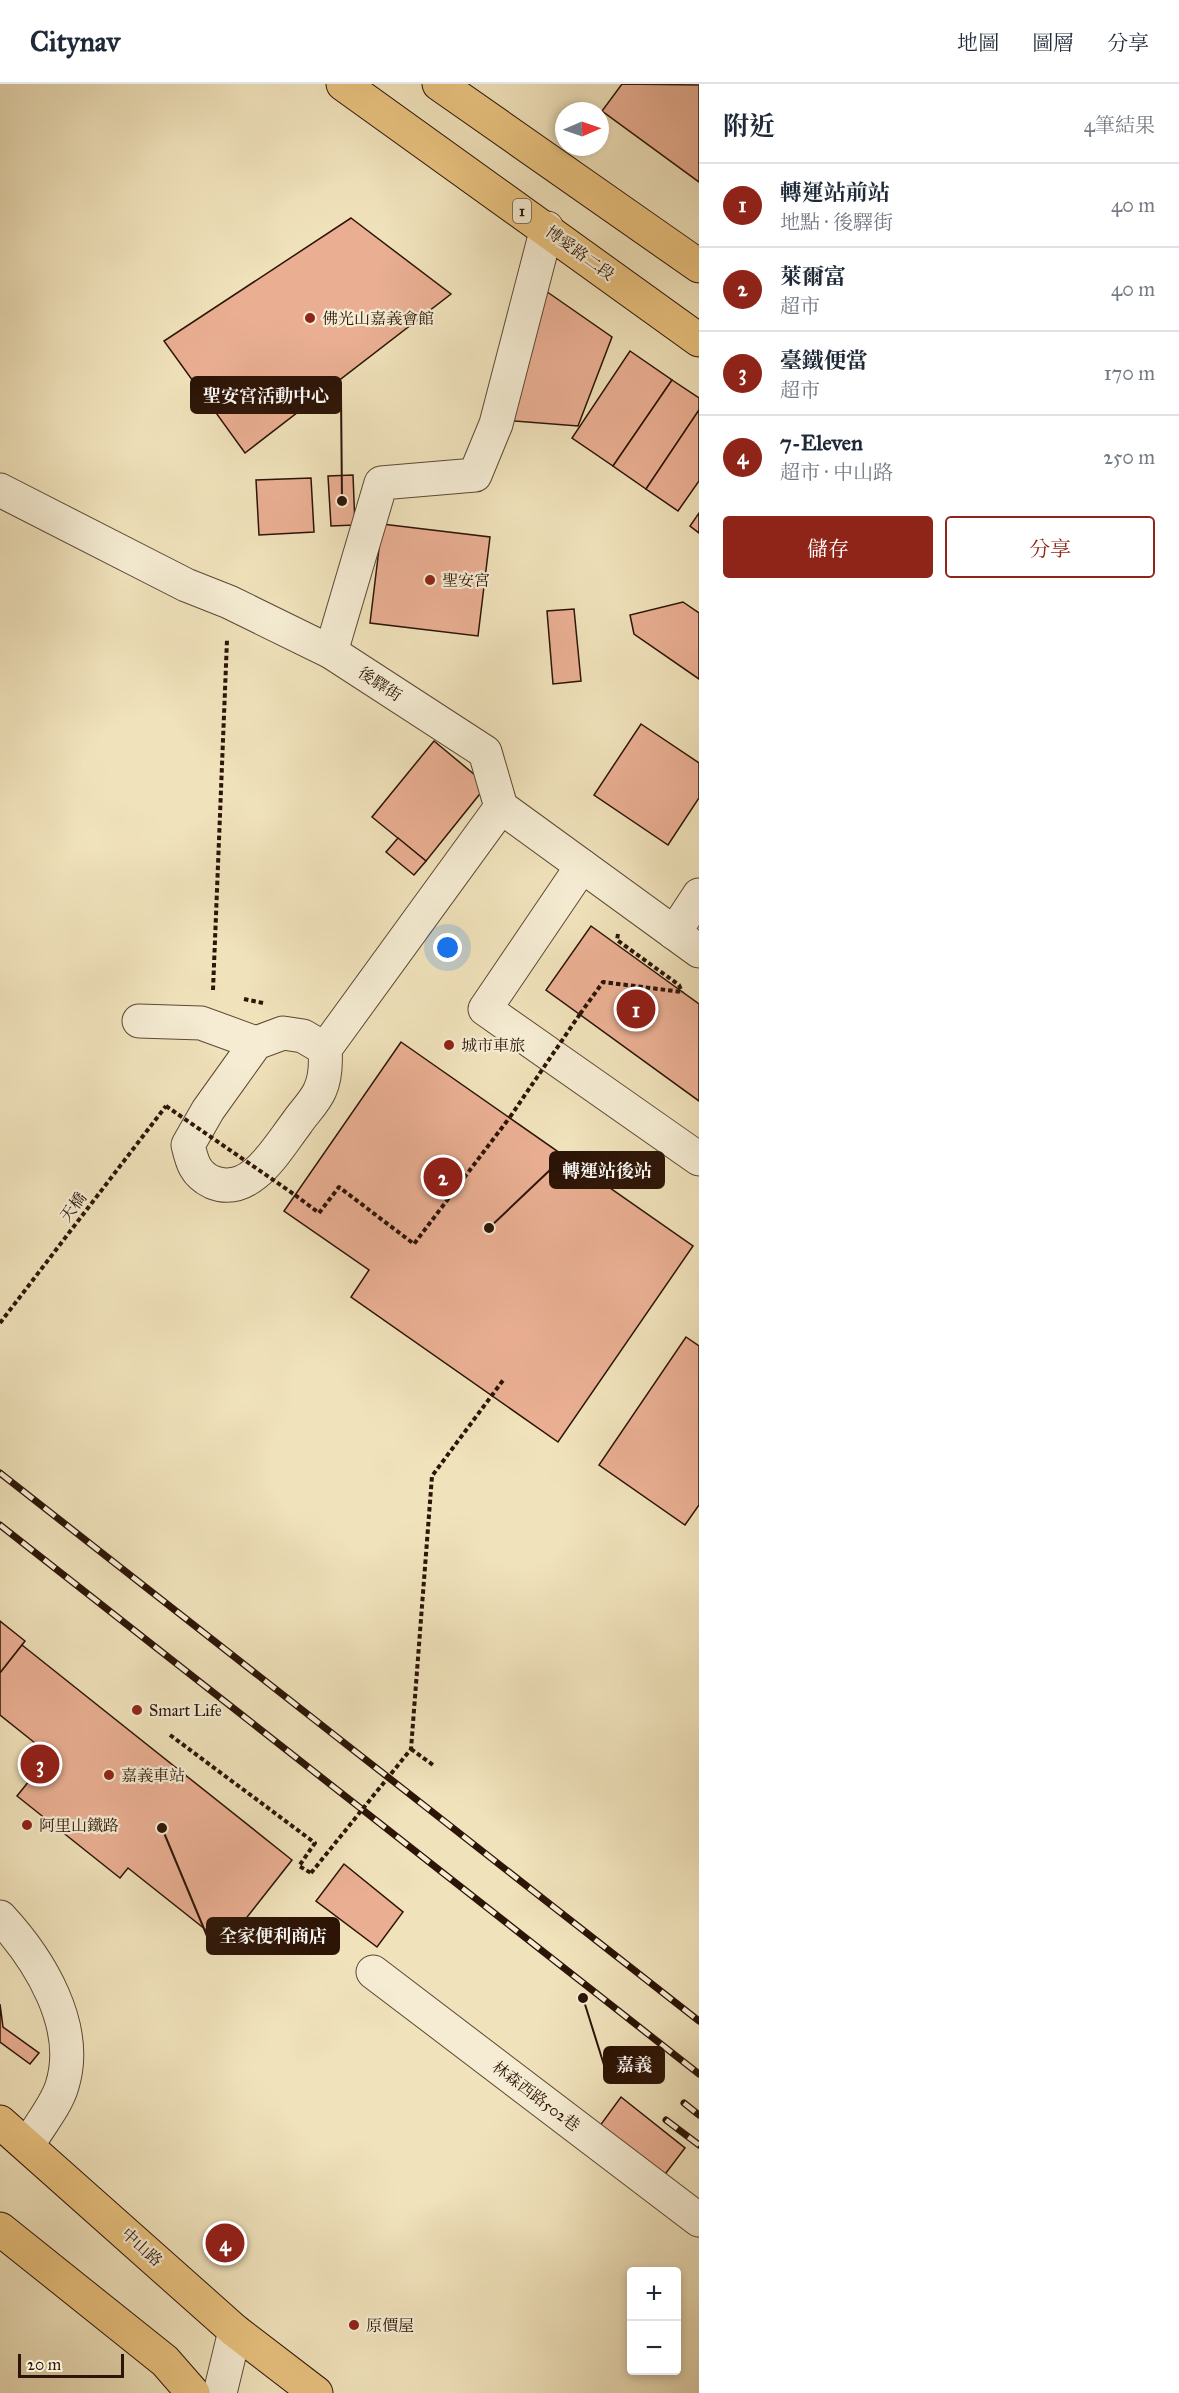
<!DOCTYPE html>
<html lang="zh-TW">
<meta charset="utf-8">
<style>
body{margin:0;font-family:"IM FELL Great Primer","Noto Serif TC",serif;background:#f2f2f3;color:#1f2937}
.controls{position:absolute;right:18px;bottom:18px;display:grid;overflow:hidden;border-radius:6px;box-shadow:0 3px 9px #0003}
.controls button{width:54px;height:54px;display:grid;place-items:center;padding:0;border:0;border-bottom:2px solid #e0e1e3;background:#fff;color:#1f2937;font:30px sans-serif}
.compass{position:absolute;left:555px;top:18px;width:54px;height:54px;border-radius:50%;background:#fff;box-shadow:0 3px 9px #0003;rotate:88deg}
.scale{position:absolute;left:18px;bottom:15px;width:106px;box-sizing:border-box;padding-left:6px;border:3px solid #2c1406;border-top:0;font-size:16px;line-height:21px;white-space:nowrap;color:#2c1406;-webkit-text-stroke:4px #f5ecd3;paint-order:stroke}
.you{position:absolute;left:448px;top:864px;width:21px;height:21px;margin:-15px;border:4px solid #fff;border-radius:50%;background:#1a73e8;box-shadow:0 0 0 9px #1a73e833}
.badge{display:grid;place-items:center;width:39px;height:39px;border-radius:50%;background:#8f2418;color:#fff;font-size:20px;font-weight:700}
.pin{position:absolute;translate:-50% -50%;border:3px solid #fff;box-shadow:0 2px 6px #0006}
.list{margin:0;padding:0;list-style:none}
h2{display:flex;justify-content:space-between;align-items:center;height:78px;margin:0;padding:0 24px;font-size:26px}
h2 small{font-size:20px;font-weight:400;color:#747a83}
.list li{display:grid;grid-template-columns:39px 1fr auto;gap:18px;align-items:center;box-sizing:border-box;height:84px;padding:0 24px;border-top:2px solid #e0e1e3}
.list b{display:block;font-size:22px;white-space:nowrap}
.list p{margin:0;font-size:20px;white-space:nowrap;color:#747a83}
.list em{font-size:20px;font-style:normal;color:#747a83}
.actions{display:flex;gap:12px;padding:18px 24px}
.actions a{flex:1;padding:14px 0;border:2px solid #8f2418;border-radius:6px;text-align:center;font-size:21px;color:#8f2418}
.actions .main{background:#8f2418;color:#fff}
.map{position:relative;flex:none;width:699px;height:2309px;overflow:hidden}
header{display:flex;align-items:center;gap:36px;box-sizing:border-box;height:84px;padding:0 30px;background:#fff;border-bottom:2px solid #e0e1e3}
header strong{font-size:28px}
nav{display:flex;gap:33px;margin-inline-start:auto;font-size:21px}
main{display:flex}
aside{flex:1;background:#fff}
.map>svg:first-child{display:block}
.building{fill:#eaaf93;stroke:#2c1406;stroke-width:1.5}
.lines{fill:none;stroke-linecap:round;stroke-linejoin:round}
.minor-casing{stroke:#5d4833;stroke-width:35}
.major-casing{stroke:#2c1406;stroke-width:35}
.path{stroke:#2c1406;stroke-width:4;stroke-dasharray:4.5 3;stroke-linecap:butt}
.minor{stroke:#f5ecd3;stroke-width:33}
.major{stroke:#e8c17e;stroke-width:33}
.rail-casing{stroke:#2c1406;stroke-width:7}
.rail{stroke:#f5ecd3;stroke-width:4.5;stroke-dasharray:14;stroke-linecap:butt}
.path-bridge{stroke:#2c1406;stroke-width:4;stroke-dasharray:4.5 3;stroke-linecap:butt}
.poi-dot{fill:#8f2418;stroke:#f5ecd3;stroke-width:2}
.labels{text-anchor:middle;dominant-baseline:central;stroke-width:4.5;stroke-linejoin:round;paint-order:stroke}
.shield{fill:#f5ecd3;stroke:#685544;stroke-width:1.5}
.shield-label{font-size:15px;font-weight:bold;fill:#2c1406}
.street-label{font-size:16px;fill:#2c1406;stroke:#f5ecd3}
.poi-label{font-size:16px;fill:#2c1406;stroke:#f5ecd3;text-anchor:start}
.leader{fill:none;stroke:#2c1406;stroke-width:2}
.callout-dot{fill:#2c1406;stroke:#f5ecd3;stroke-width:2}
.callout{fill:#2c1406;stroke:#2c1406;stroke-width:2}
.callout-label{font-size:18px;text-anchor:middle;font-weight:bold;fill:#fff}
</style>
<header>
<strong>Citynav</strong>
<nav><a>地圖</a><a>圖層</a><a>分享</a></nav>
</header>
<main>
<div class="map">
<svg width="699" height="2309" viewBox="0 0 699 2309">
<rect width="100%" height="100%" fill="#f0e2bb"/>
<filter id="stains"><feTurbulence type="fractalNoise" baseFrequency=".00333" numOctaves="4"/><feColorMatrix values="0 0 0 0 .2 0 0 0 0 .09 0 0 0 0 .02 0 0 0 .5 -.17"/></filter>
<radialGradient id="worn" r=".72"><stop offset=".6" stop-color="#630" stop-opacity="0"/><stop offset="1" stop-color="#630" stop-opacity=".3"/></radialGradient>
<!-- building -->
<g class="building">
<polygon points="622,0 699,1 699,98 602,27"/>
<polygon points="351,134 451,210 245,369 164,257"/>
<polygon points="543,205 612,253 578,342 503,336"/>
<polygon points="630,267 672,296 613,382 572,354"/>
<polygon points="672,296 699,314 699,326 646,405 613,382"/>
<polygon points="699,326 699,397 678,427 646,405"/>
<polygon points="353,391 355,441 331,442 328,392"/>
<polygon points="311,394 314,448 259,451 256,396"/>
<polygon points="699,429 699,449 690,442"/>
<polygon points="382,440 490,453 478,552 370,539"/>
<polygon points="683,518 699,529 699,595 634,550 630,531"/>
<polygon points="574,525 581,597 553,600 547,527"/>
<polygon points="641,640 699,679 699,714 668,761 594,711"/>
<polygon points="434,657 487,701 426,777 372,733"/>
<polygon points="398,754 426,777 414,791 386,768"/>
<polygon points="591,842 699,920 699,1017 546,906"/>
<polygon points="401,958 693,1162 558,1358 351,1213 369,1186 284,1127"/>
<polygon points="686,1253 699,1262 699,1421 685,1441 599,1381"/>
<polygon points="0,1537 25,1557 0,1589"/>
<polygon points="22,1561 292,1776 225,1861 128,1784 120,1794 17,1712 50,1671 0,1631 0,1589"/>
<polygon points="344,1780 403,1828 377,1863 316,1817"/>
<polygon points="0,1920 3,1943 39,1969 30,1980 0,1958"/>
<polygon points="621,2013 685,2064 663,2093 599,2043"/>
</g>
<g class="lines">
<!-- minor casing -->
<g class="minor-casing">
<g id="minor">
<polyline points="0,406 186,501 229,518 331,568 485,668 501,723 699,867"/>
<polyline points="331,568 381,399 475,391 496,340 547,144"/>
<polyline points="582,782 485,925 699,1075"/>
<polyline points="674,849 699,811"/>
<polyline points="139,937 201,939 256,959"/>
<path d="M283,949L303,952L325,965C326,979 326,993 320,1006C315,1018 303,1029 296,1040C276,1066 250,1114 212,1098C195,1090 192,1078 188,1061L208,1026L256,959Z"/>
<polyline points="325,965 501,723"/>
<path d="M0,1833C39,1875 81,1942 62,2002C56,2022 38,2043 28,2061"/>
<polyline points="373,1888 699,2136"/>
<polyline points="220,2309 235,2247"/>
</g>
</g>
<!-- major casing -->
<g class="major-casing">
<g id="major">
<polyline points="343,0 699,256"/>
<polyline points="439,0 699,182"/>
<polyline points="0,2038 235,2247 316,2309"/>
<polyline points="0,2145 165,2277 193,2309"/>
</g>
</g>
<!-- path -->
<g class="path">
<polyline points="618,850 617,856 679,901 682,908"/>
<polyline points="213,906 227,556"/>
<polyline points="244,915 263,919"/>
<polyline points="580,930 603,898 682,908"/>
<polyline points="295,1111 319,1129 339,1103 414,1160 510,1033"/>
<polyline points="0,1239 166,1022"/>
<polyline points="170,1651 315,1759 299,1782 311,1789"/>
<polyline points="411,1665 433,1681"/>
</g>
<!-- minor -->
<use href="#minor" class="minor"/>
<!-- major -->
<use href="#major" class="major"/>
<!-- rail casing -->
<g class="rail-casing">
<g id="rail">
<polyline points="0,1389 699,1937"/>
<polyline points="0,1441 699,1990"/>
<polyline points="684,2019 699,2031"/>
<polyline points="666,2036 699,2061"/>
</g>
</g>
<!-- rail -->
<use href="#rail" class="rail"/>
<!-- path-bridge -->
<g class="path-bridge">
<polyline points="166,1022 295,1111"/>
<polyline points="510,1033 580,930"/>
<polyline points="311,1789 411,1665 432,1392 504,1295"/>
</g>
</g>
<!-- markers -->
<g class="poi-dot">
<circle cx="310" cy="234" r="6"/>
<circle cx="430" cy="496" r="6"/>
<circle cx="449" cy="961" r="6"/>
<circle cx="137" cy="1626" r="6"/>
<circle cx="109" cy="1691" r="6"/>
<circle cx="27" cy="1741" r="6"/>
<circle cx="354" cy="2241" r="6"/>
</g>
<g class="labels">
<!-- shield labels -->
<rect class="shield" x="513" y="115" width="18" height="24" rx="4.5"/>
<g class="shield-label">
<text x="522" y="127">1</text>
</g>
<!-- street labels -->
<g class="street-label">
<text transform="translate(580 169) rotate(36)">博愛路二段</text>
<text transform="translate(380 600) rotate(33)">後驛街</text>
<text transform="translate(73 1123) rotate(-53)">天橋</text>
<text transform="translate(536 2012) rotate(37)">林森西路502巷</text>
<text transform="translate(142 2163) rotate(42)">中山路</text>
</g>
<!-- poi labels -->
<g class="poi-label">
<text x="322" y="234">佛光山嘉義會館</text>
<text x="442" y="496">聖安宮</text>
<text x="461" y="961">城市車旅</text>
<text x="149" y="1626">Smart Life</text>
<text x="121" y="1691">嘉義車站</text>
<text x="39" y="1741">阿里山鐵路</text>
<text x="366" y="2241">原價屋</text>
</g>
</g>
<!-- callouts -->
<path class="leader" d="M342 417L341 311M489 1144L550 1086M162 1744L207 1852M583 1914L604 1981"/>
<g class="callout-dot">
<circle cx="342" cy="417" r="6"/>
<circle cx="489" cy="1144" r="6"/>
<circle cx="162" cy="1744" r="6"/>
<circle cx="583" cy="1914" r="6"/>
</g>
<g class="callout">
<rect x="191" y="293" width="150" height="36" rx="6"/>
<rect x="550" y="1068" width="114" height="36" rx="6"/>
<rect x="207" y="1834" width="132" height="36" rx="6"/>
<rect x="604" y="1963" width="60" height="36" rx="6"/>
</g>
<g class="callout-label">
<text x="266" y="318">聖安宮活動中心</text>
<text x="607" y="1093">轉運站後站</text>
<text x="273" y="1858">全家便利商店</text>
<text x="634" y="1987">嘉義</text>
</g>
<rect width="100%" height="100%" filter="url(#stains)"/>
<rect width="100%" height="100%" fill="url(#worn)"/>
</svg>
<div class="controls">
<button>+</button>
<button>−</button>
</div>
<svg class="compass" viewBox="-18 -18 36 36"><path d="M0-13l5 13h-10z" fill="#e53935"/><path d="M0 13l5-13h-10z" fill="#747a83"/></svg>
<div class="scale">20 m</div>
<div class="you"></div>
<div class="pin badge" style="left:636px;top:925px">1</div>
<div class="pin badge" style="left:443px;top:1093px">2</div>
<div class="pin badge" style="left:40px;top:1680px">3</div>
<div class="pin badge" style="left:225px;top:2159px">4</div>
</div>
<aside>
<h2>附近<small>4筆結果</small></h2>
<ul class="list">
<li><span class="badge">1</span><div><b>轉運站前站</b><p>地點 · 後驛街</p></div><em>40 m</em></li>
<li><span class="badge">2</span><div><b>萊爾富</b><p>超市</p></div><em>40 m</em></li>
<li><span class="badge">3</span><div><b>臺鐵便當</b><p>超市</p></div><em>170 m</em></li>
<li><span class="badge">4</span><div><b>7-Eleven</b><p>超市 · 中山路</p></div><em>250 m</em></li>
</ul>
<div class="actions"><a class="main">儲存</a><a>分享</a></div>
</aside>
</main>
